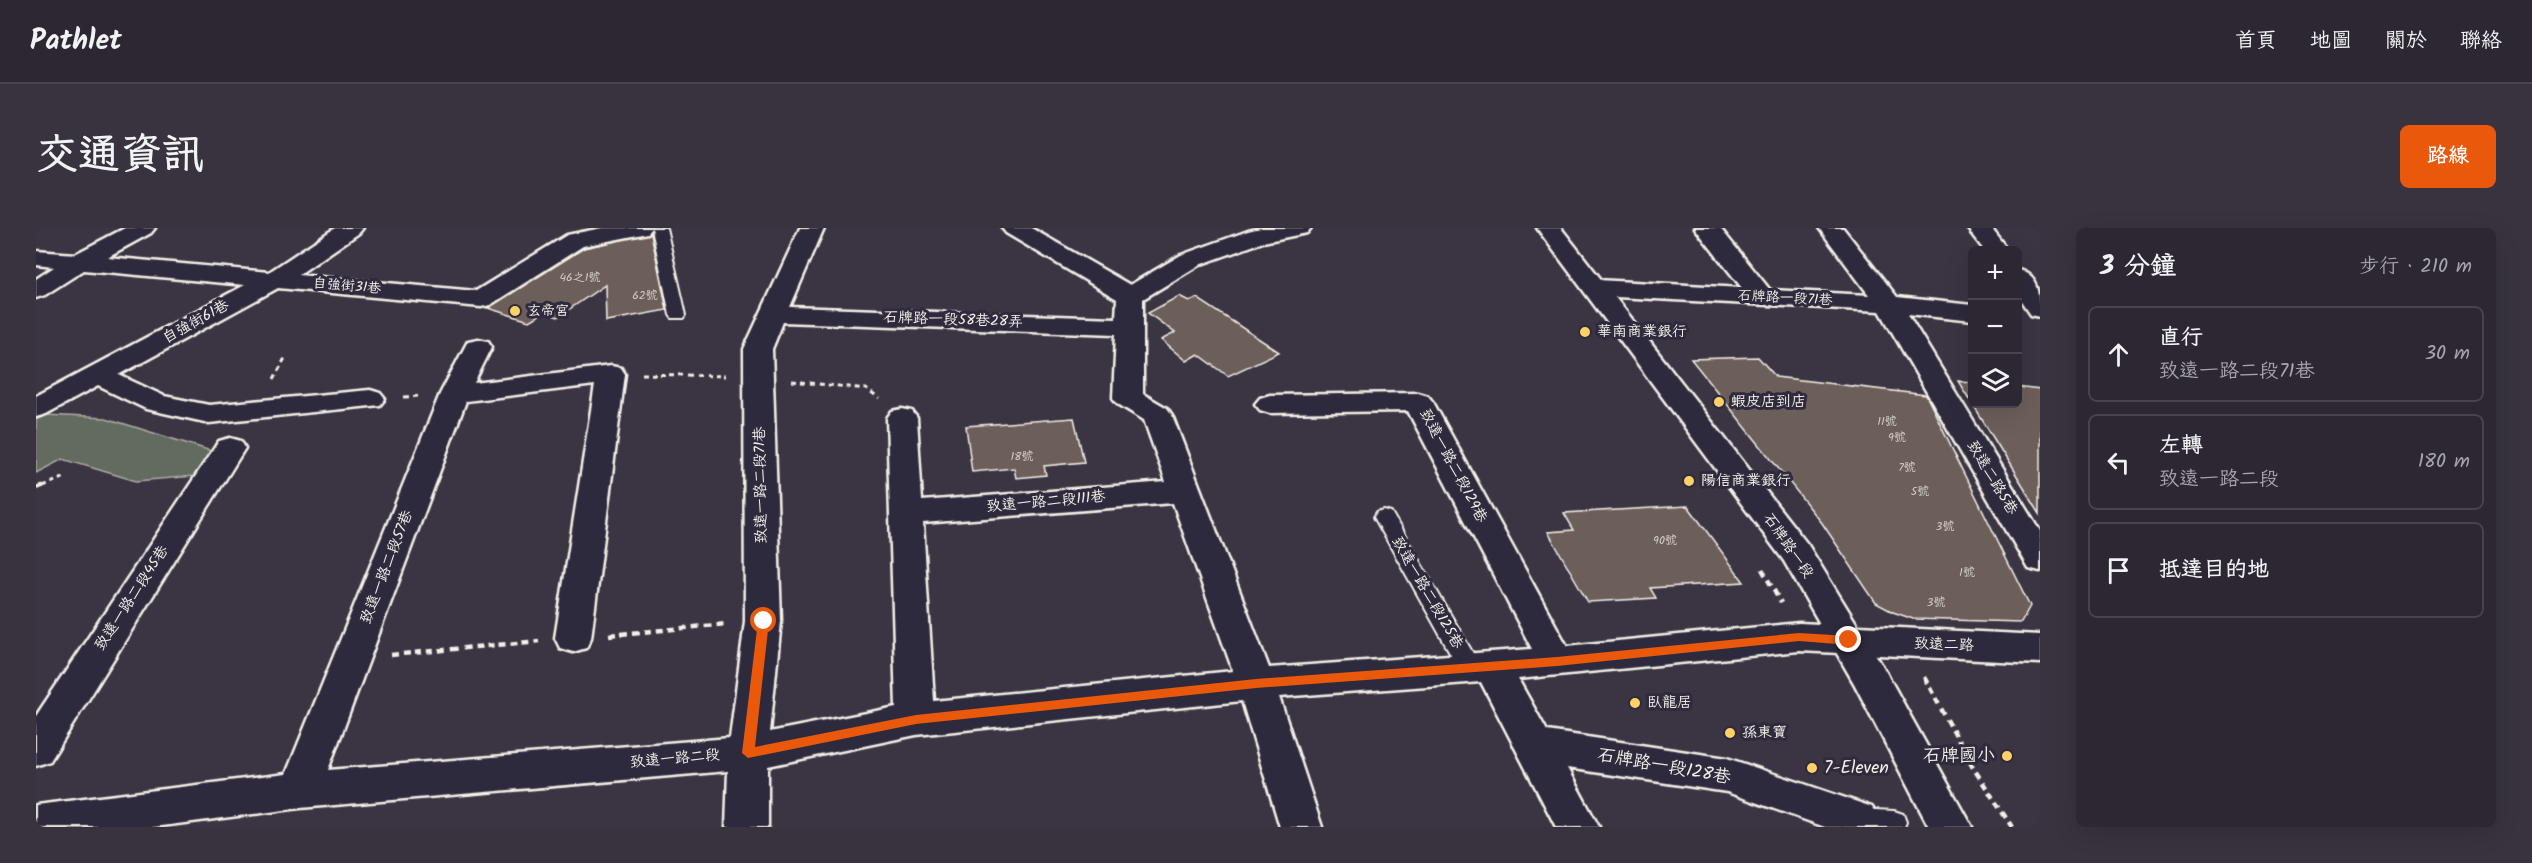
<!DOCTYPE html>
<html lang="zh-TW">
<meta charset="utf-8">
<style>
body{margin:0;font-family:Kalam,"LXGW WenKai TC",sans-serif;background:#38333e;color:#f1f3f6}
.controls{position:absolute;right:18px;top:18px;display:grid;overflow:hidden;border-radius:9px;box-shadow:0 6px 24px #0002}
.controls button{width:54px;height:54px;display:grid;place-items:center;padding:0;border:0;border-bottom:2px solid #48444d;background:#2c2732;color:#f1f3f6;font:30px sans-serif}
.stop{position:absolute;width:18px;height:18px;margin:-14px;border:4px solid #ea580c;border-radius:50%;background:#fff}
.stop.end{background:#ea580c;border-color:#fff;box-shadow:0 2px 6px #0008}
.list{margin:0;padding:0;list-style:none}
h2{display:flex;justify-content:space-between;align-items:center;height:78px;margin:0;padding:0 24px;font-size:26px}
h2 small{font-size:20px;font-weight:400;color:#a6a5ac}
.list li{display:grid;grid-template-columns:39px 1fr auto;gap:18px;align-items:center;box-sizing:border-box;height:96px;margin:0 12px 12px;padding:0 12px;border:2px solid #48444d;border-radius:9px}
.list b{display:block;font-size:22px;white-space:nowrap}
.list p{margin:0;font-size:20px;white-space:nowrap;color:#a6a5ac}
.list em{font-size:20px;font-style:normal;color:#a6a5ac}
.icon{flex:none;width:33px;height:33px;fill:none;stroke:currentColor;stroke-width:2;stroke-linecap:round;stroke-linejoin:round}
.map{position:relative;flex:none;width:2004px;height:599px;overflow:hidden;border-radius:9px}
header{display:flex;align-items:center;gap:36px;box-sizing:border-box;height:84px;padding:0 30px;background:#2c2732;border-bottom:2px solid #48444d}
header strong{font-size:28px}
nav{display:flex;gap:33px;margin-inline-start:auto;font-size:21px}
.intro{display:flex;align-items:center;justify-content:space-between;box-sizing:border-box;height:144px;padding:0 36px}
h1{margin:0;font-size:42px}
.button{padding:15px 27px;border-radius:9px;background:#ea580c;color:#fff;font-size:21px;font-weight:700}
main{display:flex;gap:36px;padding:0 36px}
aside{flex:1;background:#2c2732;border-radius:9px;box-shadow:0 6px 24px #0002}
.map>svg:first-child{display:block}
.green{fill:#636b5f;stroke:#acaea4;stroke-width:1.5}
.building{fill:#6c5e5a;stroke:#f4f1e8;stroke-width:1.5}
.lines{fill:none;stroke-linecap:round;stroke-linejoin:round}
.lane-casing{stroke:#f4f1e8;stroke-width:4}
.street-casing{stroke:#f4f1e8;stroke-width:5}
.secondary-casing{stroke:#f4f1e8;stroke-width:5}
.path-far1{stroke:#f4f1e8;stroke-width:3;stroke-dasharray:5 4;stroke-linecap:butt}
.path{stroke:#f4f1e8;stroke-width:4.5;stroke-dasharray:7 5;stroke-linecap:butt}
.lane{fill:#2f2a3d;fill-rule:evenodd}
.street{fill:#2f2a3d;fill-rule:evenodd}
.secondary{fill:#2f2a3d;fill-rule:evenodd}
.route{fill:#ea580c}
.poi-dot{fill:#ffd166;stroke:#2f2a3d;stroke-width:2}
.labels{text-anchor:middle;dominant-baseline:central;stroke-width:6;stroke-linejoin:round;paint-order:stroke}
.number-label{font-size:12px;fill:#d2ccc4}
.far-street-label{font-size:14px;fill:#f4f1e8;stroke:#2f2a3d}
.far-poi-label{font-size:14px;fill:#f4f1e8;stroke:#2f2a3d;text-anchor:start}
.street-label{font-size:15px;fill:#f4f1e8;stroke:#2f2a3d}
.poi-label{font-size:15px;fill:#f4f1e8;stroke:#2f2a3d;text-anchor:start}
.near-poi-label{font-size:18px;fill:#f4f1e8;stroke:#2f2a3d;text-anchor:end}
.near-street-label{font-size:18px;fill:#f4f1e8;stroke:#2f2a3d}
</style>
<header>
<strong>Pathlet</strong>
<nav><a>首頁</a><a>地圖</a><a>關於</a><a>聯絡</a></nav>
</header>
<div class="intro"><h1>交通資訊</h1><a class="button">路線</a></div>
<main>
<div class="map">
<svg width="2004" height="599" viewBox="0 0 2004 599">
<rect width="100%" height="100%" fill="#3b3443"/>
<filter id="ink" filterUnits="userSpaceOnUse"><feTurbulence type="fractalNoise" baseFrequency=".0167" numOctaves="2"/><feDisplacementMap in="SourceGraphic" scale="12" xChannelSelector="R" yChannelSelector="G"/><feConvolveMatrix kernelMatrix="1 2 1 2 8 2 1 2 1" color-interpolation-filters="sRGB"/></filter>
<g filter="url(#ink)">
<!-- green -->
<polygon class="green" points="9,187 70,190 175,223 159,248 100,253 27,231 0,245 0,192"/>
<!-- building -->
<g class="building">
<polygon points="615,5 631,82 570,93 569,57 522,89 508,84 493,93 452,80 548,20"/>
<polygon points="1143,68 1153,73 1161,70 1243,124 1192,148 1162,126 1150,133 1125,112 1139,105 1112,85"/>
<polygon points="1722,129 1740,149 1890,167 1994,378 1985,394 1877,391 1857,384 1840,375 1786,295 1655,131"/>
<polygon points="1922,153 1936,154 1936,176 1982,176 1982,159 2004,162 2004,285"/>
<polygon points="1038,190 1048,234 1008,238 1010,247 980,250 978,240 936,244 930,198"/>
<polygon points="1652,278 1708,354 1614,360 1620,370 1552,374 1512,304 1538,302 1528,285"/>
</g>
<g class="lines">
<!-- lane casing -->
<g class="lane-casing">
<g id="lane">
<polygon points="616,0 630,0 650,87 648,90 636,90 634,87"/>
<polygon points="1348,282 1355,284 1442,434 1445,440 1442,446 1434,449 1426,446 1338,289 1341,284"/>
<polygon points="1821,581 1858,583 1867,586 1870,594 1868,599 1812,599 1809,592 1812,584"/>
</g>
</g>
<!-- street casing -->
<g class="street-casing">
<g id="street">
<polygon points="89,0 119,0 115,5 71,29 233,44 299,0 327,0 323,5 262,47 440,63 531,7 566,0 616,0 612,5 547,18 454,77 445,79 242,60 83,147 128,168 173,177 334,162 344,165 349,171 344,177 173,195 110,181 62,158 10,186 0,189 0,168 209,57 48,42 9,67 0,70 0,51 18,39 0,37 0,23 39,26"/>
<path d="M764,0H788L754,79L1080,90L1081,71L970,5L966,0H995L1094,57L1145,27L1212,3L1225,0H1275L1271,5L1227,14L1163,37L1107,71V166L1131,180L1136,187L1233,440L1496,421L1372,183L1234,185L1224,182L1219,176L1224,170L1234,167L1382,165L1392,168L1397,174L1531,418L1763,395L2004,407V435L1763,423L1482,451L1511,503L1691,530L1836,579L1842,592L1839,599H1789L1691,564L1531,540L1563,599H1520L1445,454L1243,469L1286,599H1244L1206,473L880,507L732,538V599H690L692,543L264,580L118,599H0V577L250,546L404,166L432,113L442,111L452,113L456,119L438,155L575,138L585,140L589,146L555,410L550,420L537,424L524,420L519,410L559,157L430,173L292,542L694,510L709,393L708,121ZM747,94L1080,106L1077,170L1082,176L1108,192L1130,254L886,273L881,190L876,183L866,181L856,183L851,190L860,479L734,504L745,393L736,121ZM1137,275L1197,443L898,473L887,295Z"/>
<polygon points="1659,0 1684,0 1734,62 1833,67 1783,0 1807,0 1861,69 1936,77 1936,93 1872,86 2004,303 2004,343 1992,340 1844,83 1561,68 1552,65 1548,60 1552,55 1561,52 1706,60"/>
<polygon points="1931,0 1955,0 1972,22 1948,22"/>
<path d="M1982,42C2004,48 2004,68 2004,88L1995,86L1982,67Z"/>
<polygon points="194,210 205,213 209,220 14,533 0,538 0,488 183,213"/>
</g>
</g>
<!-- secondary casing -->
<g class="secondary-casing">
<polygon id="secondary" points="1501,0 1525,0 1772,317 1846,437 1936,599 1893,599 1819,457 1748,333"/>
</g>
<!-- path-far1 -->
<g class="path-far1">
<polyline points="606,146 689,148"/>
<polyline points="238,151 249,130"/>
<polyline points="756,153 830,161 843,171"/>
<polyline points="368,169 384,168"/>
<polyline points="6,258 30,249"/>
</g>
<!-- path -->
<g class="path">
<polyline points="0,260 10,256"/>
<polyline points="1726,341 1745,375"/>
<polyline points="573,407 691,396"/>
<polyline points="355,427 503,413"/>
<polyline points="1888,449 1936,538 1976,599"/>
</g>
<!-- lane -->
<use href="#lane" class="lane"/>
<!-- street -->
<use href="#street" class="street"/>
<!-- secondary -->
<use href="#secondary" class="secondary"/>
</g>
</g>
<!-- route -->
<polygon class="route" points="728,389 733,393 719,519 880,487 1220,451 1521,429 1763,405 1813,408 1818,412 1813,417 1763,413 1521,438 1220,460 880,496 712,530 706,525 722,393"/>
<!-- markers -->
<g class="poi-dot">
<circle cx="479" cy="83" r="6"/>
<circle cx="1549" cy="104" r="6"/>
<circle cx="1683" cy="174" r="6"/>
<circle cx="1653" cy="253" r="6"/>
<circle cx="1599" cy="475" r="6"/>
<circle cx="1694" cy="505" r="6"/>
<circle cx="1971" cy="528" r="6"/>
<circle cx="1776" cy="540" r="6"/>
</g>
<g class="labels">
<!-- number labels -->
<g class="number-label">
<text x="544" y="49">46之1號</text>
<text x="609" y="67">62號</text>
<text x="1851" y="193">11號</text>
<text x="1861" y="209">9號</text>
<text x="986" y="228">18號</text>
<text x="1871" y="239">7號</text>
<text x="1884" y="263">5號</text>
<text x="1909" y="298">3號</text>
<text x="1629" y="312">90號</text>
<text x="1931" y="344">1號</text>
<text x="1900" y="374">3號</text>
</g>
<!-- far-street labels -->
<g class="far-street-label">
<text transform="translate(311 58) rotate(5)">自強街31巷</text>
<text transform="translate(1749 70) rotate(3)">石牌路一段71巷</text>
</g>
<!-- far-poi labels -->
<g class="far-poi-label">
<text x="491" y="83">玄帝宮</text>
</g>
<!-- street labels -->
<g class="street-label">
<text transform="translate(917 92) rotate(2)">石牌路一段58巷28弄</text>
<text transform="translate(160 94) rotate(-29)">自強街61巷</text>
<text transform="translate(1417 238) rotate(62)">致遠一路二段129巷</text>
<text transform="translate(1956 250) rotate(59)">致遠二路5巷</text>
<text transform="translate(725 257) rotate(-91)">致遠一路二段71巷</text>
<text transform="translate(1010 274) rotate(-5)">致遠一路二段111巷</text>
<text transform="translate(1752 318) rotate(55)">石牌路一段</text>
<text transform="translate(351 339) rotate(-69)">致遠一路二段57巷</text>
<text transform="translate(1391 365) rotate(60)">致遠一路二段125巷</text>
<text transform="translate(96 370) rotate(-57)">致遠一路二段45巷</text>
<text transform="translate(1908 417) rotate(2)">致遠二路</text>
<text transform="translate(639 531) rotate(-5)">致遠一路二段</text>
</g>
<!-- poi labels -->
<g class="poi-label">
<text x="1561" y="104">華南商業銀行</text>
<text x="1695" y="174">蝦皮店到店</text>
<text x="1665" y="253">陽信商業銀行</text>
<text x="1611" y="475">臥龍居</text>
<text x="1706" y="505">孫東寶</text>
</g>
<!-- near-poi labels -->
<g class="near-poi-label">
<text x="1959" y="528">石牌國小</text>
<text x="1788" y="540" text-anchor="start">7-Eleven</text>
</g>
<!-- near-street labels -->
<g class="near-street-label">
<text transform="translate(1628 539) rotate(10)">石牌路一段128巷</text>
</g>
</g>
</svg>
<div class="controls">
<button>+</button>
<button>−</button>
<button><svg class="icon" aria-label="layers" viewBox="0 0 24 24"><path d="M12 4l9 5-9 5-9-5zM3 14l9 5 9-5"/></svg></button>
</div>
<div class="stop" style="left:728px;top:393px"></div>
<div class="stop end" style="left:1813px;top:412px"></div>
</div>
<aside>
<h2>3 分鐘<small>步行 · 210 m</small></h2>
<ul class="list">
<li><svg class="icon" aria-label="ahead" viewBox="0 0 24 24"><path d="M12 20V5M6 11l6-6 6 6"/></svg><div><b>直行</b><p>致遠一路二段71巷</p></div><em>30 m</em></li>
<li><svg class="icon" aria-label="left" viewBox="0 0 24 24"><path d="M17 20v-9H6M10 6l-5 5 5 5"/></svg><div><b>左轉</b><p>致遠一路二段</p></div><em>180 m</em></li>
<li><svg class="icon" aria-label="arrive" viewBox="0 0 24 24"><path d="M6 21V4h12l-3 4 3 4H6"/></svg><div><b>抵達目的地</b></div></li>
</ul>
</aside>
</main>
